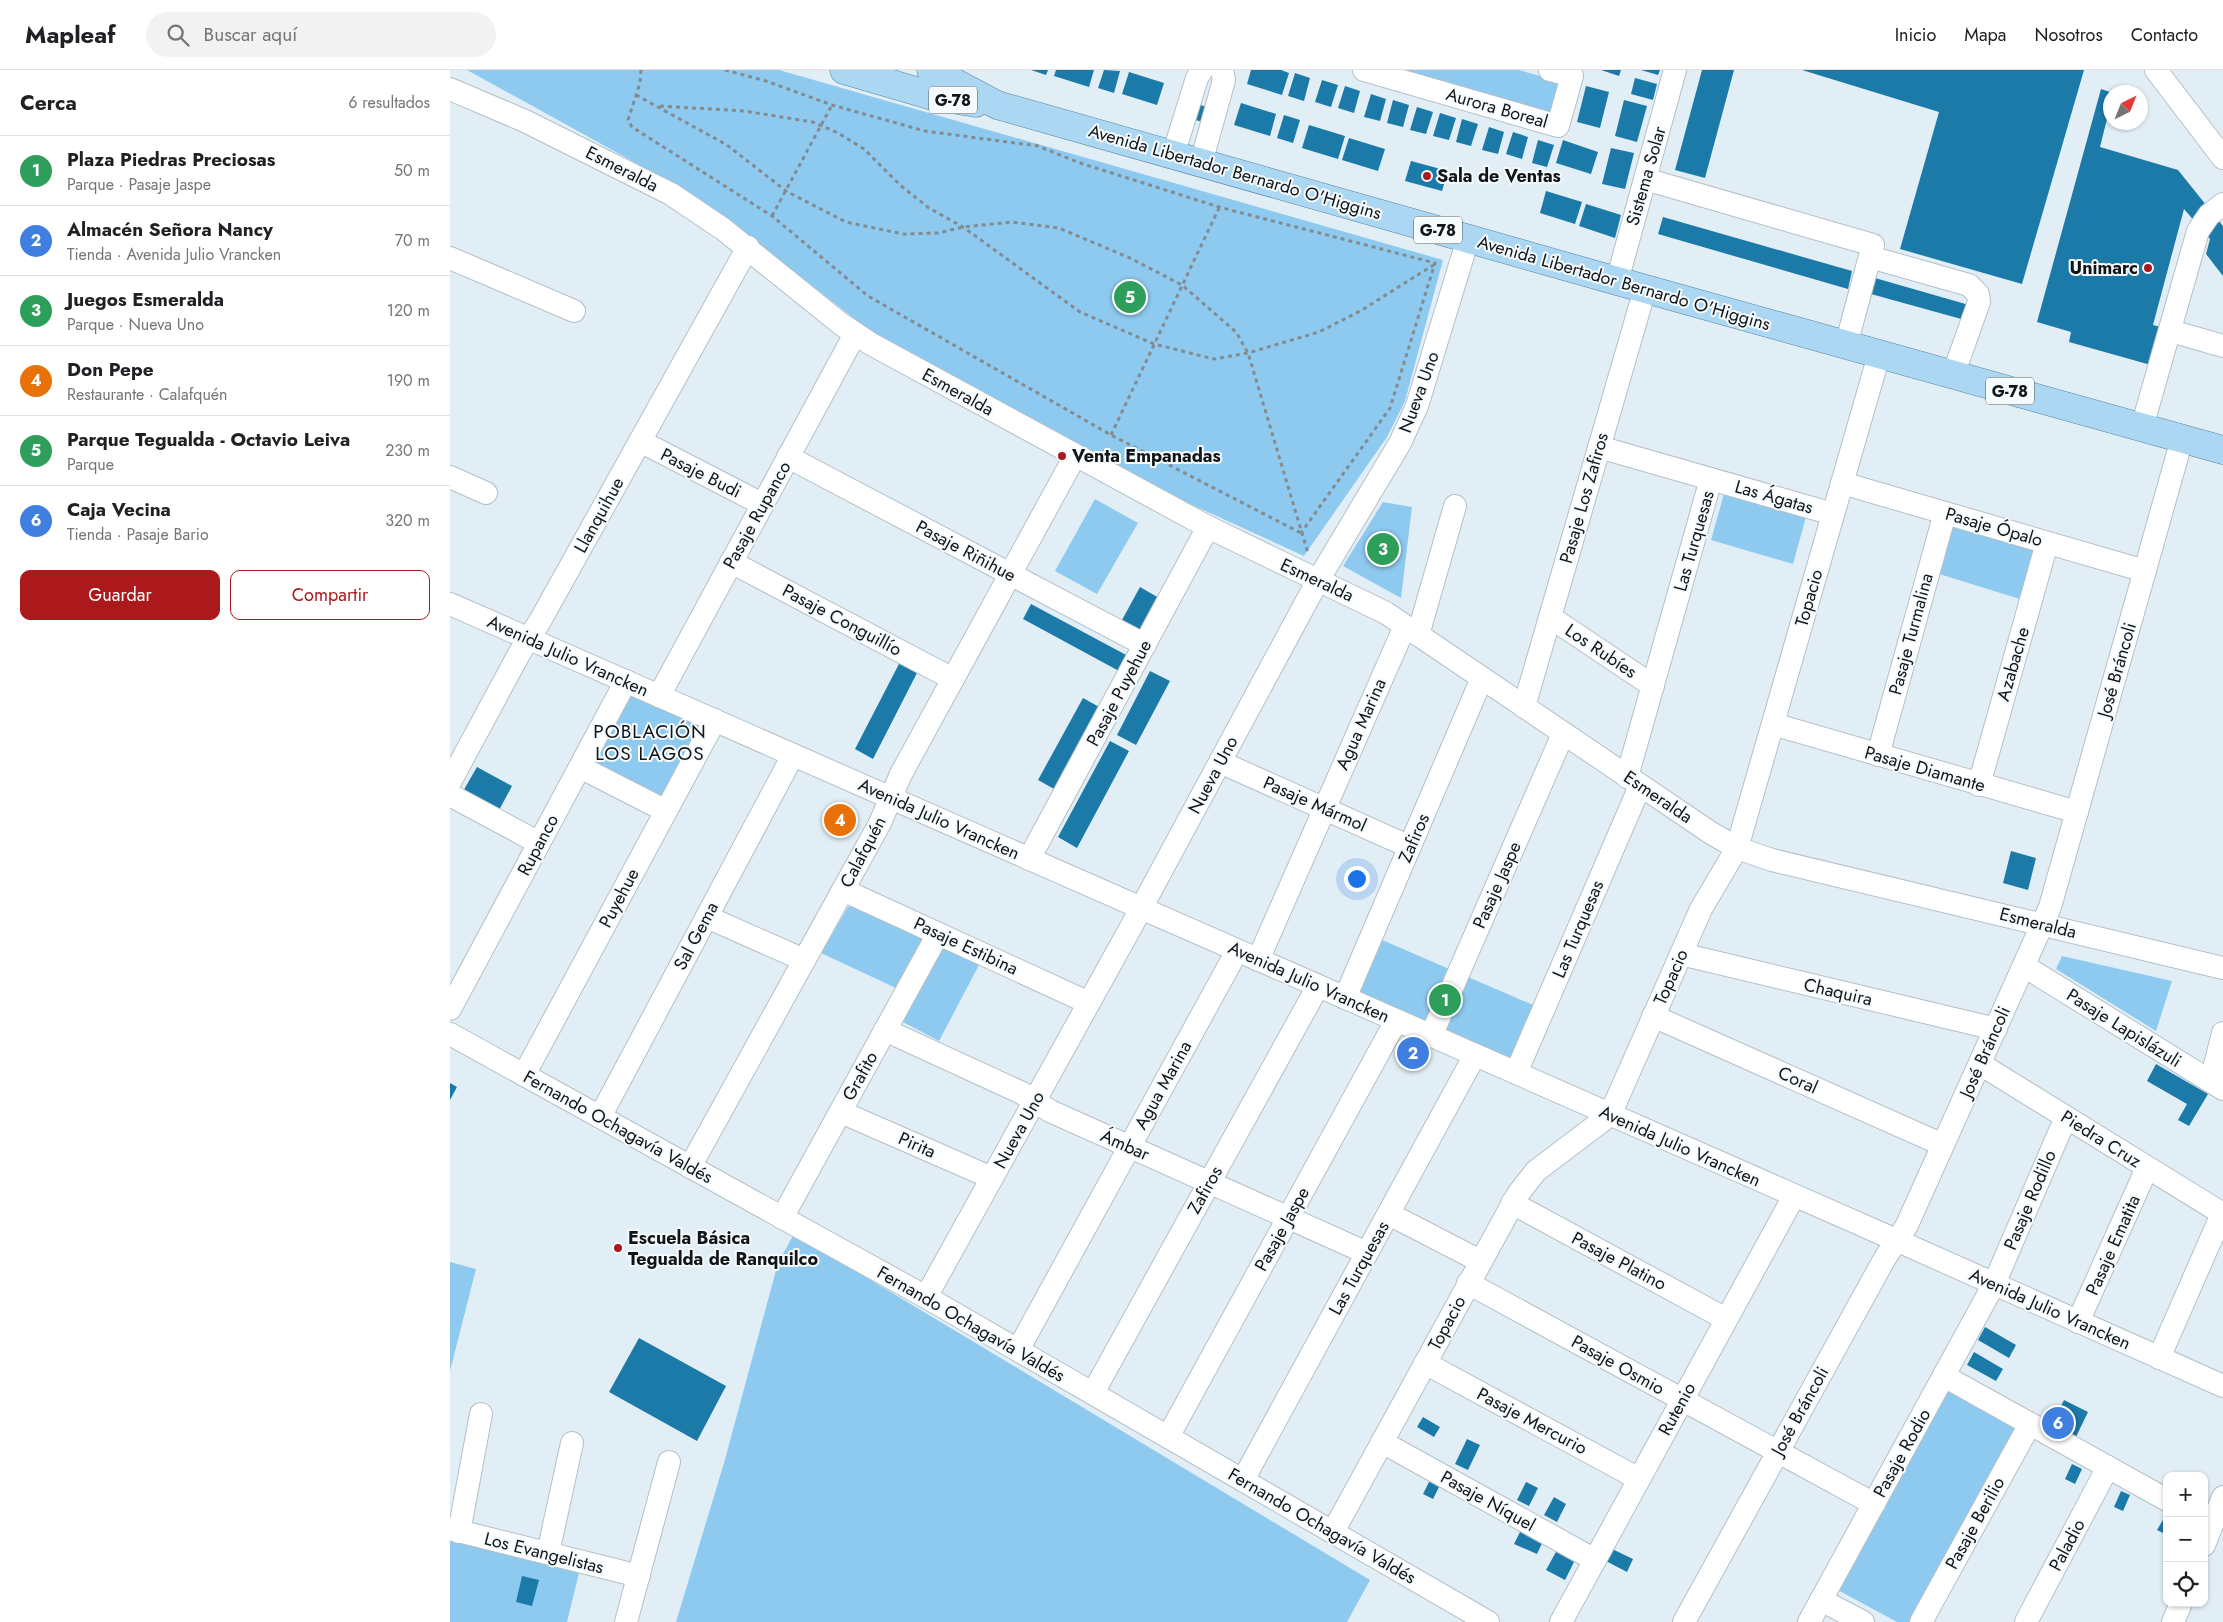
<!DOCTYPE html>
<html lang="es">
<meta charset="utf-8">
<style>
body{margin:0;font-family:Jost,sans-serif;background:#f2f2f2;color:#202124}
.controls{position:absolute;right:15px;bottom:15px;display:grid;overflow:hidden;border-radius:10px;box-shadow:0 1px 4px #0004}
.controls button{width:45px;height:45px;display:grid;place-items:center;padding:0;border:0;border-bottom:1px solid #e0e0e0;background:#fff;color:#202124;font:25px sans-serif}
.compass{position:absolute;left:1653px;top:15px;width:45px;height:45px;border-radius:50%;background:#fff;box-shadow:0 1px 4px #0004;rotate:43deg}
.you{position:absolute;left:906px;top:808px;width:18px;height:18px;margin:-12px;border:4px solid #fff;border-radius:50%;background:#1a73e8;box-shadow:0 0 0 8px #1a73e833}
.badge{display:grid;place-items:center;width:32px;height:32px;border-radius:50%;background:#ac191c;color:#fff;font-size:16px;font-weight:700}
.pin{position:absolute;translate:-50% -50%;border:2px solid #fff;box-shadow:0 1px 5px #0006}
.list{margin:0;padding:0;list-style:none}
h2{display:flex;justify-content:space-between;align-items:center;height:65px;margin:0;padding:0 20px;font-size:21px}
h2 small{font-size:16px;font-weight:400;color:#757577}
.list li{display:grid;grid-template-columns:32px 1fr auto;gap:15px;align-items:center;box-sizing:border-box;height:70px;padding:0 20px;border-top:1px solid #e0e0e0}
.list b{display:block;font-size:19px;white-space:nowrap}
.list p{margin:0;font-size:16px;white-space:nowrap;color:#757577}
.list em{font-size:16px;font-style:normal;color:#757577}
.actions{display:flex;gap:10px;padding:15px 20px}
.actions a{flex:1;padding:11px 0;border:1px solid #ac191c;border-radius:10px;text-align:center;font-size:18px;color:#ac191c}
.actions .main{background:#ac191c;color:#fff}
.icon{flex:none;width:28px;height:28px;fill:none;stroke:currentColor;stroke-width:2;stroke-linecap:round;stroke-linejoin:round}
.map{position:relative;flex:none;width:1773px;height:1552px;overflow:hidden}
header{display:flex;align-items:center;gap:30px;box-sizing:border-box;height:70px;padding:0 25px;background:#fff;border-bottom:1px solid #e0e0e0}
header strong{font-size:24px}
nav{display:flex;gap:28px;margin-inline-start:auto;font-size:18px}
.search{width:350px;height:45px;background:#f2f2f2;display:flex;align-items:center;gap:12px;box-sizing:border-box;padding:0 18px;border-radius:28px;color:#757577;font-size:19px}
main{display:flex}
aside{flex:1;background:#fff}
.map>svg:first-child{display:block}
.green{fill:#8ecaf0}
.building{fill:#1c7aa9}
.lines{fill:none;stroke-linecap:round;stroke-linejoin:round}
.minor-casing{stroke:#b4c0c7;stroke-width:24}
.major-casing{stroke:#5182a0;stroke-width:29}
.path{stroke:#838b91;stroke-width:3;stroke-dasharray:4 4;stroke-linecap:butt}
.minor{stroke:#fff;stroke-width:22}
.major{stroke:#acd7f2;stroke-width:28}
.poi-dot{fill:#ac191c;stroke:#f5fafd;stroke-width:2}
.labels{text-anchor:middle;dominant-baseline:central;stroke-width:4;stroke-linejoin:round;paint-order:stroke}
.shield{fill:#f5fafd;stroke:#555a5d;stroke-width:1}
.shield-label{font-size:16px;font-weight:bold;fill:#111518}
.street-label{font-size:18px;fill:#111518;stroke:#f5fafd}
.poi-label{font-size:18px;font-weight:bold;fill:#111518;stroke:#f5fafd;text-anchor:start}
.neighbourhood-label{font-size:19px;letter-spacing:1px;fill:#111518;stroke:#f5fafd}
</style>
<header>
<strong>Mapleaf</strong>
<div class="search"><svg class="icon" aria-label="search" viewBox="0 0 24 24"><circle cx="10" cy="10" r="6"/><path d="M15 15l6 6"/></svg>Buscar aquí</div>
<nav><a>Inicio</a><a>Mapa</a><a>Nosotros</a><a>Contacto</a></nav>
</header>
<main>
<aside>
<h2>Cerca<small>6 resultados</small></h2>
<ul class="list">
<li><span class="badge" style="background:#2e9e5b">1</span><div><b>Plaza Piedras Preciosas</b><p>Parque · Pasaje Jaspe</p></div><em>50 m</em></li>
<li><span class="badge" style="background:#3f7fe0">2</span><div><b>Almacén Señora Nancy</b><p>Tienda · Avenida Julio Vrancken</p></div><em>70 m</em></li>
<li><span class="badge" style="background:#2e9e5b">3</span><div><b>Juegos Esmeralda</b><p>Parque · Nueva Uno</p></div><em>120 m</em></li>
<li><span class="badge" style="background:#e8710a">4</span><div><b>Don Pepe</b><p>Restaurante · Calafquén</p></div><em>190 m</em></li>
<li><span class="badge" style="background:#2e9e5b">5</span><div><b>Parque Tegualda - Octavio Leiva</b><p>Parque</p></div><em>230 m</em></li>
<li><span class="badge" style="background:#3f7fe0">6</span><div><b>Caja Vecina</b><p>Tienda · Pasaje Bario</p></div><em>320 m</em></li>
</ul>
<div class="actions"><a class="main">Guardar</a><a>Compartir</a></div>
</aside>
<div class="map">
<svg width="1773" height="1552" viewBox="0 0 1773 1552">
<rect width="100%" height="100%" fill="#e2eef6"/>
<!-- green -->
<g class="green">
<polygon points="17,0 329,0 993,190 955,331 937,367 854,486 620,379 424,264 296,164 193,97"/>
<polygon points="937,0 1069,0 1111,12 1101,48"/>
<polygon points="1275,420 1357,443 1343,494 1261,470"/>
<polygon points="645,429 688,453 647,524 605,501"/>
<polygon points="933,432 962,437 951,528 893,496"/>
<polygon points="1502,449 1590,476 1573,530 1486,503"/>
<polygon points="182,625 251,657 215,728 141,695"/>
<polygon points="405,835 474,867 448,919 371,883 398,837"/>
<polygon points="925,867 1090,938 1068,994 902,921"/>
<polygon points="492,875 529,895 489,971 451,951"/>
<polygon points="1612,886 1722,911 1706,961 1606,899"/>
<polygon points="344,1164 920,1510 897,1552 226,1552 274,1393 328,1193"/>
<polygon points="0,1192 26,1199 0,1301"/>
<polygon points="1496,1313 1571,1353 1465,1552 1447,1552 1386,1519"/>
<polygon points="0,1470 129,1503 117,1552 0,1552"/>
</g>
<!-- building -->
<g class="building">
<polygon points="581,0 598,0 596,5"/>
<polygon points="606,0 644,0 639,17 604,6"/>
<polygon points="654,0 670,1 664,23 648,18"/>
<polygon points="801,0 831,0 839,3 832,25 797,14"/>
<polygon points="1151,0 1171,0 1169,6"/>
<polygon points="1191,0 1210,0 1208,5"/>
<polygon points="1252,0 1284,0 1255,108 1225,100"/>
<polygon points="1352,0 1634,0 1572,214 1450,179 1489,42"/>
<polygon points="679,2 714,13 707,35 672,24"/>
<polygon points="845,3 860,8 854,31 838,26"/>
<polygon points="1185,8 1207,14 1203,30 1181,24"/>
<polygon points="872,10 888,15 881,37 865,32"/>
<polygon points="895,16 910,21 904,43 888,38"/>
<polygon points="1136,16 1159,22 1150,58 1127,52"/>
<polygon points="1651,19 1660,22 1660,37 1650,77 1728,100 1773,156 1773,206 1756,184 1760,169 1734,139 1703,255 1718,259 1708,297 1619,272 1621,262 1587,252"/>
<polygon points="921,24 936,29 930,51 914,47"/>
<polygon points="943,30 959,35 953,57 937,53"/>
<polygon points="1174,30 1197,36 1187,72 1165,66"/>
<polygon points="791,33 826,44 820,66 784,55"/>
<polygon points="750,35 757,37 753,52 745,50"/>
<polygon points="967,37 983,42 976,64 960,60"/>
<polygon points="990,43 1006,48 999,70 983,66"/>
<polygon points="834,45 850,50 843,73 827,68"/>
<polygon points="1012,49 1028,54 1021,76 1006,72"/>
<polygon points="859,55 895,66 888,89 852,78"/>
<polygon points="1039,57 1054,62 1048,84 1032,80"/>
<polygon points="1063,62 1078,67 1072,89 1056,84"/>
<polygon points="899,68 935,79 928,101 892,90"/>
<polygon points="1088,70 1104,75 1097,97 1082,93"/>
<polygon points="1113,70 1148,82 1141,104 1106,93"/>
<polygon points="1161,78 1184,83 1175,119 1152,114"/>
<polygon points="961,91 998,101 992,121 955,111"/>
<polygon points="1096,121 1132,132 1125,154 1090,143"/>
<polygon points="1136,134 1171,145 1165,168 1129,156"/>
<polygon points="1213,147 1402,201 1398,219 1208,164"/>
<polygon points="1425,208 1526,237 1522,252 1421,224"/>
<polygon points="690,517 709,528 691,560 672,550"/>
<polygon points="581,534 678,586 669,601 573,549"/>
<polygon points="450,592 468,601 423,689 405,679"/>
<polygon points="700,601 720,611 686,675 667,665"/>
<polygon points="633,628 651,638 606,720 588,710"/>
<polygon points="660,671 679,681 627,778 608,767"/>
<polygon points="27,697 62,716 48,742 12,723"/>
<polygon points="385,733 405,743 394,767 374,757"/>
<polygon points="1561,781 1586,788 1578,820 1553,813"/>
<polygon points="959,977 970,980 966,989 956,985"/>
<polygon points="1706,994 1758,1024 1739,1056 1728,1050 1737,1034 1697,1011"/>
<polygon points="0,1013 7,1017 0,1030"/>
<polygon points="1535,1257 1566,1275 1559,1288 1528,1270"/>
<polygon points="189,1268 276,1316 247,1371 159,1322"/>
<polygon points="1524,1282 1553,1299 1546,1311 1517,1295"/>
<polygon points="1614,1330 1638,1342 1625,1369 1601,1356"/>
<polygon points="973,1347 990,1357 984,1367 967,1357"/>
<polygon points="1017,1369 1030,1375 1018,1400 1005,1394"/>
<polygon points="1622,1394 1632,1399 1625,1414 1615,1409"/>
<polygon points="981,1408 991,1413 983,1429 973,1424"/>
<polygon points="1076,1412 1088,1418 1079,1436 1067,1430"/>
<polygon points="1671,1421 1680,1425 1673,1441 1664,1437"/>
<polygon points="1104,1427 1116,1434 1107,1452 1094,1445"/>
<polygon points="1717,1443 1717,1465 1707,1460"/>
<polygon points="1072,1458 1094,1469 1087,1484 1064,1474"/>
<polygon points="1158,1477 1183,1489 1177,1502 1152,1489"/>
<polygon points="1107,1480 1125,1490 1115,1510 1096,1500"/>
<polygon points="72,1506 89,1510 82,1536 66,1532"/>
</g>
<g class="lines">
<!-- minor casing -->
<g class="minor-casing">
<g id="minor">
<polyline points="914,0 1108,56 1122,6 1100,0"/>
<polyline points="1706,0 1773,88"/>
<polyline points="0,19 75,51 221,124 273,159 391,254 421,274 758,457 936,543 1261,763 1287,778 1322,790 1773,898"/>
<polyline points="723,85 747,8 752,0"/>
<polyline points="751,93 774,10 772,0"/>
<polyline points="1195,109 1423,175 1396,275"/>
<polyline points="1420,187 1519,215 1528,224 1529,232 1503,305"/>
<polyline points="0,188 124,241"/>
<polyline points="1167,211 1225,0"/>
<polyline points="1721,261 1773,276"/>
<polyline points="1692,357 1748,161 1759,145 1773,134"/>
<polyline points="190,371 312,434"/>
<polyline points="1149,377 1383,444"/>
<polyline points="338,387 695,575"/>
<polyline points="0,407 36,423"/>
<polyline points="1392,413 1695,501"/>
<polyline points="281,492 503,609"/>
<polyline points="0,534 1446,1170 1773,1316"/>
<polyline points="1100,547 1203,616"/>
<polyline points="968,565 1005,436"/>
<polyline points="209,626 405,264"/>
<polyline points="1074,637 1195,219"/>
<polyline points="1323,654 1627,742"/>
<polyline points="1428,685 1495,443"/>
<polyline points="770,692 960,777"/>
<polyline points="130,697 216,741"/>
<polyline points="1177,707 1261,409"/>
<polyline points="0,712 69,584 90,551 298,177"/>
<polyline points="1529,715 1597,473"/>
<polyline points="0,725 89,773"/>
<polyline points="579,789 758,457"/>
<polyline points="393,820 639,933"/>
<polyline points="257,847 354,890"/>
<polyline points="1231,884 1546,959"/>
<polyline points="808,890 955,556"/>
<polyline points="1574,896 1773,1019"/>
<polyline points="895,928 1032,608"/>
<polyline points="0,939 176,611"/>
<polyline points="1203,946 1493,1075"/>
<polyline points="435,960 572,1023 600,1041 917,1183"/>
<polyline points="0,964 476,1227 1038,1552"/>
<polyline points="981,966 1113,664"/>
<polyline points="1530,994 1773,1144"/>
<polyline points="1066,1003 1190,716"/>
<polyline points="74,1005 265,650"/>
<polyline points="1761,1011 1773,963"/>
<polyline points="391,1042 542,1108"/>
<polyline points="150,1047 343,685"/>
<polyline points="240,1097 430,753 451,704 625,386"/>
<polyline points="1062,1133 1276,1249"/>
<polyline points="939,1144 1030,1191"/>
<polyline points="332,1148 488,864"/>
<polyline points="1018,1213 1424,1434"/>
<polyline points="476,1227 681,857 867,512 950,373 967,336 1018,169"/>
<polyline points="1628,1252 1697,1098"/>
<polyline points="568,1280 787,881"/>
<polyline points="1709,1288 1772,1144"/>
<polyline points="975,1293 1189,1409"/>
<polyline points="1494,1306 1717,1430"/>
<polyline points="643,1323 868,916"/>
<polyline points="718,1367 946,951"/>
<polyline points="932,1372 1145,1490"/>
<polyline points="793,1410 1025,985"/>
<polyline points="0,1459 189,1506"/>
<polyline points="9,1462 31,1344"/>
<polyline points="883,1462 1068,1124 1086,1101 1160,1045 1251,839 1287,778 1429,285"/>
<polyline points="1754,1475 1773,1427"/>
<polyline points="98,1483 122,1373"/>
<polyline points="1371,1530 1413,1552"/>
<polyline points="176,1552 219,1392"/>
<polyline points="1111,1552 1344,1126"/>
<polyline points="1234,1552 1435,1188 1457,1155 1600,837 1732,369"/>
<polyline points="1359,1552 1544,1214 1616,1047"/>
<polyline points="1471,1552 1580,1354"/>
<polyline points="1576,1552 1658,1397"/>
<polyline points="1723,1552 1731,1533"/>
</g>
</g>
<!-- major casing -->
<g class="major-casing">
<g id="major">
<polyline points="394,0 483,26 526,33"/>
<polyline points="481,0 547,35 1167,211 1773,380"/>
</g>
</g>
<!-- path -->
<g class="path">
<polyline points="191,0 190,13 178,50 182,57 322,146 418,226 661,365 851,463"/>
<polyline points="275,0 316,11 382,35 475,61 588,76 627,92 769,137 985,193 940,338 851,463"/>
<polyline points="186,25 277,75 336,121 396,152 453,164 488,163 513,157 562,152 609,158 680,188 732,215 786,262 798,283 858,483"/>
<polyline points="210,36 294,41 363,52 388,63 414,79 450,115 479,138 513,157 630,242 704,274 764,289 798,283 869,262 912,240 985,194"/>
<polyline points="322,146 382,35"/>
<polyline points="661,365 769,138"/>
</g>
<!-- minor -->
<use href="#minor" class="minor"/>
<!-- major -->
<use href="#major" class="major"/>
</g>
<!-- markers -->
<g class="poi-dot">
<circle cx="977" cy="106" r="5"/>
<circle cx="1698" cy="198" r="5"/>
<circle cx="612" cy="386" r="5"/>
<circle cx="168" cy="1178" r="5"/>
</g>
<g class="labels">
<!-- shield labels -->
<g class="shield">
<rect x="479" y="16.5" width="48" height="27" rx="4"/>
<rect x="964" y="146.5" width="48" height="27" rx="4"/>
<rect x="1536" y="307.5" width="48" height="27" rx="4"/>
</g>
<g class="shield-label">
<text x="503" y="30">G-78</text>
<text x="988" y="160">G-78</text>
<text x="1560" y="321">G-78</text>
</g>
<!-- street labels -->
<g class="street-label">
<text transform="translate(1047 38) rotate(16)">Aurora Boreal</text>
<text transform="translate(172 99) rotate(27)">Esmeralda</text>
<text transform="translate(785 102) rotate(16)">Avenida Libertador Bernardo O'Higgins</text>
<text transform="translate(1196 106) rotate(-74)">Sistema Solar</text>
<text transform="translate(1174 213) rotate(16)">Avenida Libertador Bernardo O'Higgins</text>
<text transform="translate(508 322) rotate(29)">Esmeralda</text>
<text transform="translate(969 322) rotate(-70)">Nueva Uno</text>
<text transform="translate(251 403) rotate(27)">Pasaje Budi</text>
<text transform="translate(1324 427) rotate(16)">Las Ágatas</text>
<text transform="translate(1134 428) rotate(-74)">Pasaje Los Zafiros</text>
<text transform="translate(149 445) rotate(-61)">Llanquihue</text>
<text transform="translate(307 445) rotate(-61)">Pasaje Rupanco</text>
<text transform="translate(1544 457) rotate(16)">Pasaje Ópalo</text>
<text transform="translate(1244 471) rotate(-74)">Las Turquesas</text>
<text transform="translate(516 481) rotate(28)">Pasaje Riñihue</text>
<text transform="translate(867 510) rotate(25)">Esmeralda</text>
<text transform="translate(1359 528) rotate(-74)">Topacio</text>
<text transform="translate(392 550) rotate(28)">Pasaje Conguillío</text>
<text transform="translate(1461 564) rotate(-75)">Pasaje Turmalina</text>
<text transform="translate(1151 581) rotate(34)">Los Rubíes</text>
<text transform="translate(118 586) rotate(24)">Avenida Julio Vrancken</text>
<text transform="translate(1563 594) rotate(-74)">Azabache</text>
<text transform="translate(1667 600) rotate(-74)">José Bráncoli</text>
<text transform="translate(669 623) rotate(-62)">Pasaje Puyehue</text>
<text transform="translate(911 654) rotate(-66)">Agua Marina</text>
<text transform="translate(1475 699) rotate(16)">Pasaje Diamante</text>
<text transform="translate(763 705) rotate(-62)">Nueva Uno</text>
<text transform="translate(1208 727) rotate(34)">Esmeralda</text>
<text transform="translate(865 734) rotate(24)">Pasaje Mármol</text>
<text transform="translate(489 749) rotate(24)">Avenida Julio Vrancken</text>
<text transform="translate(964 768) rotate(-67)">Zafiros</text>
<text transform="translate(88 775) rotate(-62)">Rupanco</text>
<text transform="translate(413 782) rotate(-62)">Calafquén</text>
<text transform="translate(1047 815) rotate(-66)">Pasaje Jaspe</text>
<text transform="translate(169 828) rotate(-62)">Puyehue</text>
<text transform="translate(1588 853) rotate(14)">Esmeralda</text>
<text transform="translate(1128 859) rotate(-67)">Las Turquesas</text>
<text transform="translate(246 866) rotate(-62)">Sal Gema</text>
<text transform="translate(516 876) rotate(25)">Pasaje Estibina</text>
<text transform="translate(1221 907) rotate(-66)">Topacio</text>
<text transform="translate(859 912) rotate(24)">Avenida Julio Vrancken</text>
<text transform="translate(1388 922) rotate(13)">Chaquira</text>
<text transform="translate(1674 958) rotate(32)">Pasaje Lapislázuli</text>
<text transform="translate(1535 982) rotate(-66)">José Bráncoli</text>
<text transform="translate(410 1006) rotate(-61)">Grafito</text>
<text transform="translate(1348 1010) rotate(24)">Coral</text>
<text transform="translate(713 1015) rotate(-61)">Agua Marina</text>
<text transform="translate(168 1057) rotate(29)">Fernando Ochagavía Valdés</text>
<text transform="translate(569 1060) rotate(-61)">Nueva Uno</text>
<text transform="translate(1651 1069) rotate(32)">Piedra Cruz</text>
<text transform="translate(467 1075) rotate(24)">Pirita</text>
<text transform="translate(675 1075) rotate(24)">Ámbar</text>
<text transform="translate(1230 1076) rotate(24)">Avenida Julio Vrancken</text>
<text transform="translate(755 1120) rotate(-61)">Zafiros</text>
<text transform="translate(1580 1130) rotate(-67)">Pasaje Rodillo</text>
<text transform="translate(832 1159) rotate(-61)">Pasaje Jaspe</text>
<text transform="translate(1663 1175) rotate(-66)">Pasaje Ematita</text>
<text transform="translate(1169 1191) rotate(28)">Pasaje Platino</text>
<text transform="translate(909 1198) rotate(-61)">Las Turquesas</text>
<text transform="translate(1600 1239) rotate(24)">Avenida Julio Vrancken</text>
<text transform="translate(997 1253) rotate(-62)">Topacio</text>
<text transform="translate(521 1254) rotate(30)">Fernando Ochagavía Valdés</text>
<text transform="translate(1168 1295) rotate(29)">Pasaje Osmio</text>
<text transform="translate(1227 1339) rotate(-61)">Rutenio</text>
<text transform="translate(1350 1341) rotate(-61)">José Bráncoli</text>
<text transform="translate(1082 1351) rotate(28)">Pasaje Mercurio</text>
<text transform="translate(1452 1383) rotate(-61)">Pasaje Rodio</text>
<text transform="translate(1038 1431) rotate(29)">Pasaje Níquel</text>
<text transform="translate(1525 1453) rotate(-61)">Pasaje Berilio</text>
<text transform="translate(872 1456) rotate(30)">Fernando Ochagavía Valdés</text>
<text transform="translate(1617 1475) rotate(-62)">Paladio</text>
<text transform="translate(94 1483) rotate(14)">Los Evangelistas</text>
</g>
<!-- poi labels -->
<g class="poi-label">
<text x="987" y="106">Sala de Ventas</text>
<text x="1688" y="198" text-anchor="end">Unimarc</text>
<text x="622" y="386">Venta Empanadas</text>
<text x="178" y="1168">Escuela Básica<tspan x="178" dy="21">Tegualda de Ranquilco</tspan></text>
</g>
<!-- neighbourhood labels -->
<g class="neighbourhood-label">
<text x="200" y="661">POBLACIÓN<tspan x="200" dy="22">LOS LAGOS</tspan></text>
</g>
</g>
</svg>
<div class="controls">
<button>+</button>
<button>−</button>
<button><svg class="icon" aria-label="locate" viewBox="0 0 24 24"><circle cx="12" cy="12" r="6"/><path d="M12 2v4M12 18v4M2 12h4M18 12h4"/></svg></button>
</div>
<svg class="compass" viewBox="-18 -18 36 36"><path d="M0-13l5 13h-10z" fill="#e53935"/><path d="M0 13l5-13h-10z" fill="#757577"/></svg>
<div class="you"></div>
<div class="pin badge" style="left:995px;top:930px;background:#2e9e5b">1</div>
<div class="pin badge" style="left:963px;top:983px;background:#3f7fe0">2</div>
<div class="pin badge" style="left:933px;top:479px;background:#2e9e5b">3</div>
<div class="pin badge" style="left:390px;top:750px;background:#e8710a">4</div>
<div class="pin badge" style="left:680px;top:227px;background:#2e9e5b">5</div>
<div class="pin badge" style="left:1608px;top:1353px;background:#3f7fe0">6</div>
</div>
</main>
